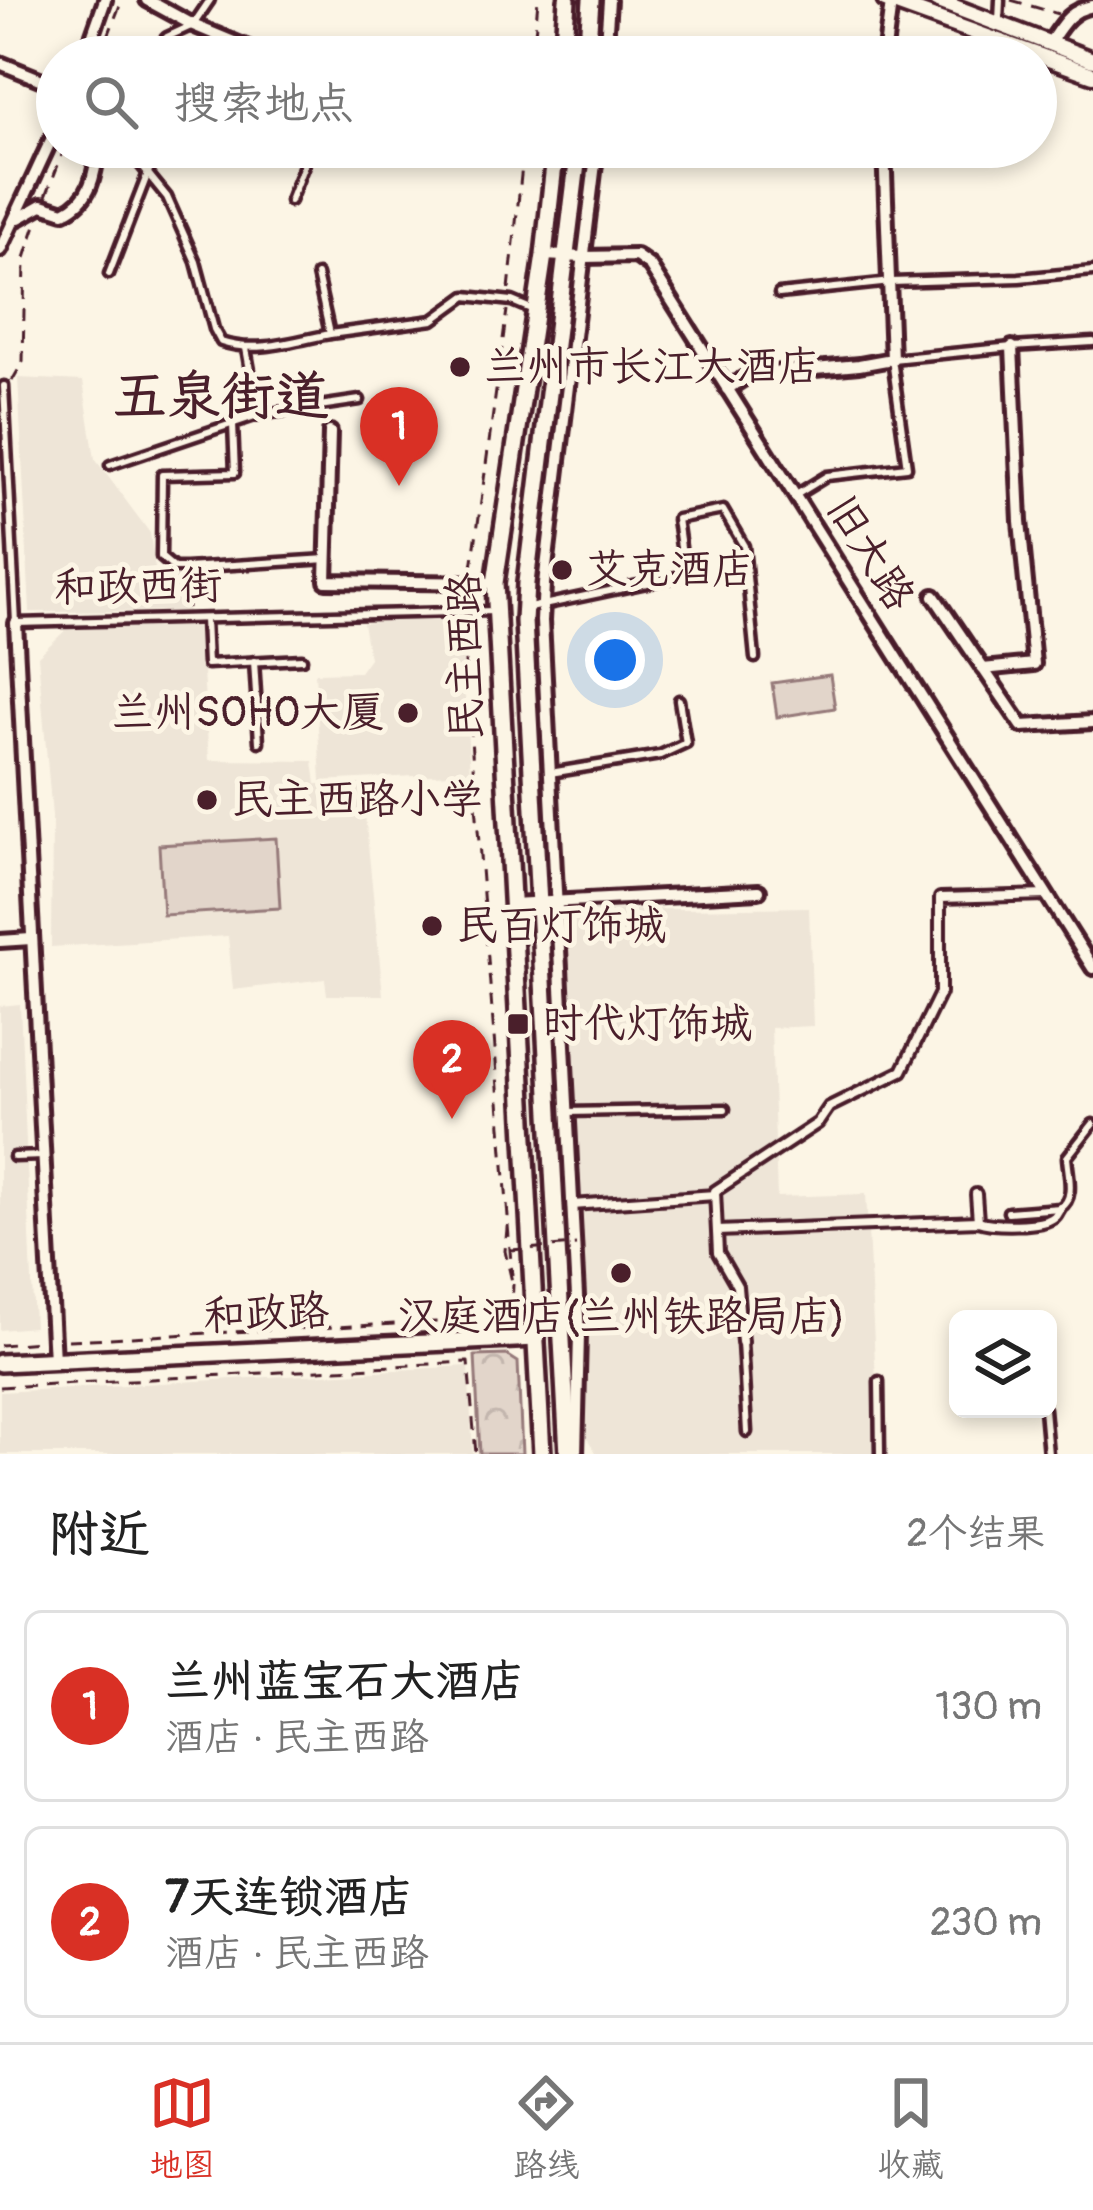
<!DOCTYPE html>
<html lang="zh">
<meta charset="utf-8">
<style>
body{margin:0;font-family:Pangolin,"LXGW WenKai TC",sans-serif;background:#f6f6f6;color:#222}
.controls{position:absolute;right:36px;bottom:36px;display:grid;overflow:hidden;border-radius:18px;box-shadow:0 6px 18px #0003}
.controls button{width:108px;height:108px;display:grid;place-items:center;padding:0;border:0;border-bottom:3px solid #e0e0e0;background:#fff;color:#222;font:60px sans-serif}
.you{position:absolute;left:615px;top:660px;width:42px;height:42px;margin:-30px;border:9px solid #fff;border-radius:50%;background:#1a73e8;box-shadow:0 0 0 18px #1a73e833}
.badge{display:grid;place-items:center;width:78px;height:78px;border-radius:50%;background:#d93025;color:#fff;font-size:39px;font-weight:700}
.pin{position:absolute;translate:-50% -99px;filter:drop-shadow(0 3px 6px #0008)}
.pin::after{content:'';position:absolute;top:63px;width:42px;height:36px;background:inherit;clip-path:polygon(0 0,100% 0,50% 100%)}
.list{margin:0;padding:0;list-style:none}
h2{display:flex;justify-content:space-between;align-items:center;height:156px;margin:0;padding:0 48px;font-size:51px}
h2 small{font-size:39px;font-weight:400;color:#767676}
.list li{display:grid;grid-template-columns:78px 1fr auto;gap:36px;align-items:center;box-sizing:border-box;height:192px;margin:0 24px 24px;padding:0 24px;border:3px solid #e0e0e0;border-radius:18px}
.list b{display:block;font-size:45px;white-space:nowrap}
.list p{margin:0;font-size:39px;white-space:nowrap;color:#767676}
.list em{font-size:39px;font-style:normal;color:#767676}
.icon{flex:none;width:66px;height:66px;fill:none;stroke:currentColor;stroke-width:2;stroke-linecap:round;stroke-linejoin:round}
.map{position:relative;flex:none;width:1093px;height:1454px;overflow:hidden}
.search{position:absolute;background:#fff;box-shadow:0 6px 18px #0003;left:36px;right:36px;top:36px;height:132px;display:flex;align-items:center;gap:30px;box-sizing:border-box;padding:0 42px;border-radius:66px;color:#767676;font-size:45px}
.sheet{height:588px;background:#fff}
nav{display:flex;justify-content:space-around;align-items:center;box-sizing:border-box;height:168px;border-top:3px solid #e0e0e0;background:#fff;font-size:33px;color:#767676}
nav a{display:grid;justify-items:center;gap:6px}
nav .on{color:#d93025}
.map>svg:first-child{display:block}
.built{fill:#eee5d7}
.grass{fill:#e2d5ca;stroke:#967a7a;stroke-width:3}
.forest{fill:url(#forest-crowns);stroke:#967a7a;stroke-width:3}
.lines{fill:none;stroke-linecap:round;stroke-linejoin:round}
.service-casing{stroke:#4a1f2b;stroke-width:15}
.pedestrian-casing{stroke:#4a1f2b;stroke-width:16}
.minor-casing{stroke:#4a1f2b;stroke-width:20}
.tertiary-casing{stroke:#4a1f2b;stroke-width:22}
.secondary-casing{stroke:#4a1f2b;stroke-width:24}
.path{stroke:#4a1f2b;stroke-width:3;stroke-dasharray:12 9;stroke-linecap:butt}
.service{stroke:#fcf5e5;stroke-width:6}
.pedestrian{stroke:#fcf5e5;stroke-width:8}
.minor{stroke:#fcf5e5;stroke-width:10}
.tertiary{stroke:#fcf5e5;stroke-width:14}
.secondary{stroke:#fcf5e5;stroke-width:15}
.path-bridge{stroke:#4a1f2b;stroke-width:3;stroke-dasharray:12 9;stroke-linecap:butt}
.poi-dot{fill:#4a1f2b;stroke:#fcf5e5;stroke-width:4.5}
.labels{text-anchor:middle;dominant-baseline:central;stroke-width:10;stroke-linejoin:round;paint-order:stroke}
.poi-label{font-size:42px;fill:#4a1f2b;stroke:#fcf5e5;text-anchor:start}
.street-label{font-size:42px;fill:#4a1f2b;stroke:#fcf5e5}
.district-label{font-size:54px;font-weight:bold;fill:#4a1f2b;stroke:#fcf5e5}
</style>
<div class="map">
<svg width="1093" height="1454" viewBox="0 0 1093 1454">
<defs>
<pattern id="forest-crowns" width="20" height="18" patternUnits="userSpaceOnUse" patternTransform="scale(3)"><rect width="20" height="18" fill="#e2d5ca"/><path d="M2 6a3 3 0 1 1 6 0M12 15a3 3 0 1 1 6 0" fill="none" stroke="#c3b6ae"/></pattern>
</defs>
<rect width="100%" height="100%" fill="#fcf5e5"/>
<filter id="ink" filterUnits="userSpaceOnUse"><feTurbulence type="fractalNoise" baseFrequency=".00833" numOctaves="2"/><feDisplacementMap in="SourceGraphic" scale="24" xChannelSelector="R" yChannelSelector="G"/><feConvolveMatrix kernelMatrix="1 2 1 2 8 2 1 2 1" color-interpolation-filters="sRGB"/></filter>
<g filter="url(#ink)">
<!-- built -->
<g class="built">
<polygon points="18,378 83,381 95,459 150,533 156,576 185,574 188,611 30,612"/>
<polygon points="434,618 461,632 470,773 321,781 315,673 359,672 369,658 363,623"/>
<polygon points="71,625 200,627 209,760 313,761 316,784 362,784 383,995 327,995 325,979 233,990 228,936 51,947 52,816 38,656"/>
<polygon points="809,907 813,1026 771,1028 777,1197 866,1194 880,1454 597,1454 587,1438 551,911"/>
<polygon points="20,1004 34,1327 0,1330 0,1006"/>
<polygon points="468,1366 473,1454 0,1454 0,1392"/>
</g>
<!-- grass -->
<g class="grass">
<polygon points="830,675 835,708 777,717 772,683"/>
<polygon points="276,838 280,908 163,915 159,845"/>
</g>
<!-- forest -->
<polygon class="forest" points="507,1355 518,1362 522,1454 480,1454 475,1356"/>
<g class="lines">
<!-- service casing -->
<g class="service-casing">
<g id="service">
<polyline points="999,21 1000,0"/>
<polyline points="148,57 167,37 193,25 210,0"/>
<path d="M104,147L136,159L167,197L196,262L214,329L221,342C256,354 295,341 330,334L317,275"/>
<polyline points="290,201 311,147"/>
<polyline points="109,274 158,147"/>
<polyline points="779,294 891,282 1019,278 1093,271"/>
<polyline points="330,334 433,320 466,296 512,301 531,309"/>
<polyline points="246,348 258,415"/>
<polyline points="4,386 16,623 495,611"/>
<polyline points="233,424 235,473 162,475 161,557 174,568 186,568 327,559"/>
<polyline points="110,465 258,415 360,400"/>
<polyline points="796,495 827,476 907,467 892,359 1012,347 1093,342"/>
<polyline points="529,608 685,575 677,519 723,510 744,546 755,658"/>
<polyline points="205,619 207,664 302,659"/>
<polyline points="254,661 259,742"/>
<polyline points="550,773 660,755 686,743 679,700"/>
<polyline points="567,1112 725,1109"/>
<polyline points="14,1157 43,1156"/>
<path d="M1008,1212L1060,1208C1076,1198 1068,1174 1067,1157L1093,1124"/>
<polyline points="742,1342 747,1432"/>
<polyline points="879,1381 880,1454"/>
<polyline points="1044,1409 1048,1454"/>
</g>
</g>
<!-- pedestrian casing -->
<g class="pedestrian-casing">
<g id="pedestrian">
<polyline points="976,1194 978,1221"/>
<polyline points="572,1205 715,1195"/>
<path d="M717,1231L978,1221C992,1226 1042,1227 1054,1217C1057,1215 1058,1211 1060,1208"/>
<polyline points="742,1342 737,1286 718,1253 715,1191 818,1123 829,1107 902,1071 940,993 940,898 1047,895"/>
</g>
</g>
<!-- minor casing -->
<g class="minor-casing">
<g id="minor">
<polyline points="147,0 193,25 270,57"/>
<path d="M1049,44C1062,25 1069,10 1093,6"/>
<polyline points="85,57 105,0"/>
<polyline points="605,57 609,0"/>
<polyline points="884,57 891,3"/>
<polyline points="0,63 57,86"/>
<path d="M19,218L42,205L64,212C91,200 95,175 98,147"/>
<polyline points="0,250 57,127"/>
<polyline points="544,255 584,257 636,256 650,266 1093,968"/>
<polyline points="727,389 749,375 859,365 892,359 884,147"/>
<polyline points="330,432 326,581 495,583"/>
<polyline points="934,596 1022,726 1093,722"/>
<polyline points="16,623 54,1361"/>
<polyline points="983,669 1034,664 1020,521 1012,347"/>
<polyline points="512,904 759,891"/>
<polyline points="0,941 31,939"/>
<polyline points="576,1454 579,1335 542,621 544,584 597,147"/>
</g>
</g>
<!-- tertiary casing -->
<g class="tertiary-casing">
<g id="tertiary">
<polyline points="885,0 1093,75"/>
<polyline points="936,0 1093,60"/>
</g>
</g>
<!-- secondary casing -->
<g class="secondary-casing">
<g id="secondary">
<polyline points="563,57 567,0"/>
<polyline points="587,57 591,0"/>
<polyline points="0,1363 536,1338"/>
<polyline points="542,1454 495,583 544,255 556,147"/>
<polyline points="568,1454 524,621 526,583 579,147"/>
</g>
</g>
<!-- path -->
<g class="path">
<polyline points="1011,0 1058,14"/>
<polyline points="100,57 122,0"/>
<polyline points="533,57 538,0"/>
<polyline points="51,116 57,102"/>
<polyline points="46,196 65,147"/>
<polyline points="509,289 524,147"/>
<polyline points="12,381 23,362 25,258 37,222"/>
<polyline points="472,568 507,310"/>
<polyline points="186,576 188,608"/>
<polyline points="465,619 463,636 508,1217 505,1251 513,1286"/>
<polyline points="508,1225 512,1275"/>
<polyline points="68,1340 478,1320 505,1314 512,1306 513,1284"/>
<polyline points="0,1345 41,1342"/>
<polyline points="0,1387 468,1362 476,1454"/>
</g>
<!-- service -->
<use href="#service" class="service"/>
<!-- pedestrian -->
<use href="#pedestrian" class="pedestrian"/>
<!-- minor -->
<use href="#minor" class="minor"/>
<!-- tertiary -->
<use href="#tertiary" class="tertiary"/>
<!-- secondary -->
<use href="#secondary" class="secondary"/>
<!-- path-bridge -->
<polyline class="path-bridge" points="511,1250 576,1245"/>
</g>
</g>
<!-- markers -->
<g class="poi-dot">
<circle cx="460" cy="367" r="12"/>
<circle cx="562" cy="570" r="12"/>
<circle cx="408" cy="713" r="12"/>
<circle cx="207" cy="800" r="12"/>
<circle cx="432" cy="926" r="12"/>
<rect x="506" y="1012" width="24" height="24" rx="6"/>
<circle cx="621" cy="1273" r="12"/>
</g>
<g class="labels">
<!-- poi labels -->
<g class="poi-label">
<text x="484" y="367">兰州市长江大酒店</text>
<text x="586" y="570">艾克酒店</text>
<text x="384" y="713" text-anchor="end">兰州SOHO大厦</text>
<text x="231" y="800">民主西路小学</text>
<text x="456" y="926">民百灯饰城</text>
<text x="542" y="1024">时代灯饰城</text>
<text x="621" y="1317" text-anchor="middle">汉庭酒店(兰州铁路局店)</text>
</g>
<!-- street labels -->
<g class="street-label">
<text transform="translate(870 553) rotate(58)">旧大路</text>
<text transform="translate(138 587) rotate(-1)">和政西街</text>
<text transform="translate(466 656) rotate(-91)">民主西路</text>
<text transform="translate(266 1314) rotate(-3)">和政路</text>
</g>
<!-- district labels -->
<g class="district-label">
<text x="221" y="397">五泉街道</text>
</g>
</g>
</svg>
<div class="controls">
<button><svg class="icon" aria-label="layers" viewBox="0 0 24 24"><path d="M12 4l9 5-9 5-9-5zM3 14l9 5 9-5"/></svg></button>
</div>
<div class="you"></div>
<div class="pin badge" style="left:399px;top:486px">1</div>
<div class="pin badge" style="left:452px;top:1119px">2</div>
<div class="search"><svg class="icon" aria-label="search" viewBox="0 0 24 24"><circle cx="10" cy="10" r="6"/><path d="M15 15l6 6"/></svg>搜索地点</div>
</div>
<section class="sheet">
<h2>附近<small>2个结果</small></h2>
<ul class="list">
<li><span class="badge">1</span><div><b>兰州蓝宝石大酒店</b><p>酒店 · 民主西路</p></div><em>130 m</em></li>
<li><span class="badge">2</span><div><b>7天连锁酒店</b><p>酒店 · 民主西路</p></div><em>230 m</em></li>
</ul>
</section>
<nav>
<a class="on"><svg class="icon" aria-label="map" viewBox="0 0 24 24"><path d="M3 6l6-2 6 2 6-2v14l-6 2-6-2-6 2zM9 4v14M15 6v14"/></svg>地图</a>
<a><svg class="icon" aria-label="directions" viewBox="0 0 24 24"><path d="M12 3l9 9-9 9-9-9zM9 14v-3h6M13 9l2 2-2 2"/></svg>路线</a>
<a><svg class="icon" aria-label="saved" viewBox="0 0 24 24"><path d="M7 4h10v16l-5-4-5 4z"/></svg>收藏</a>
</nav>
